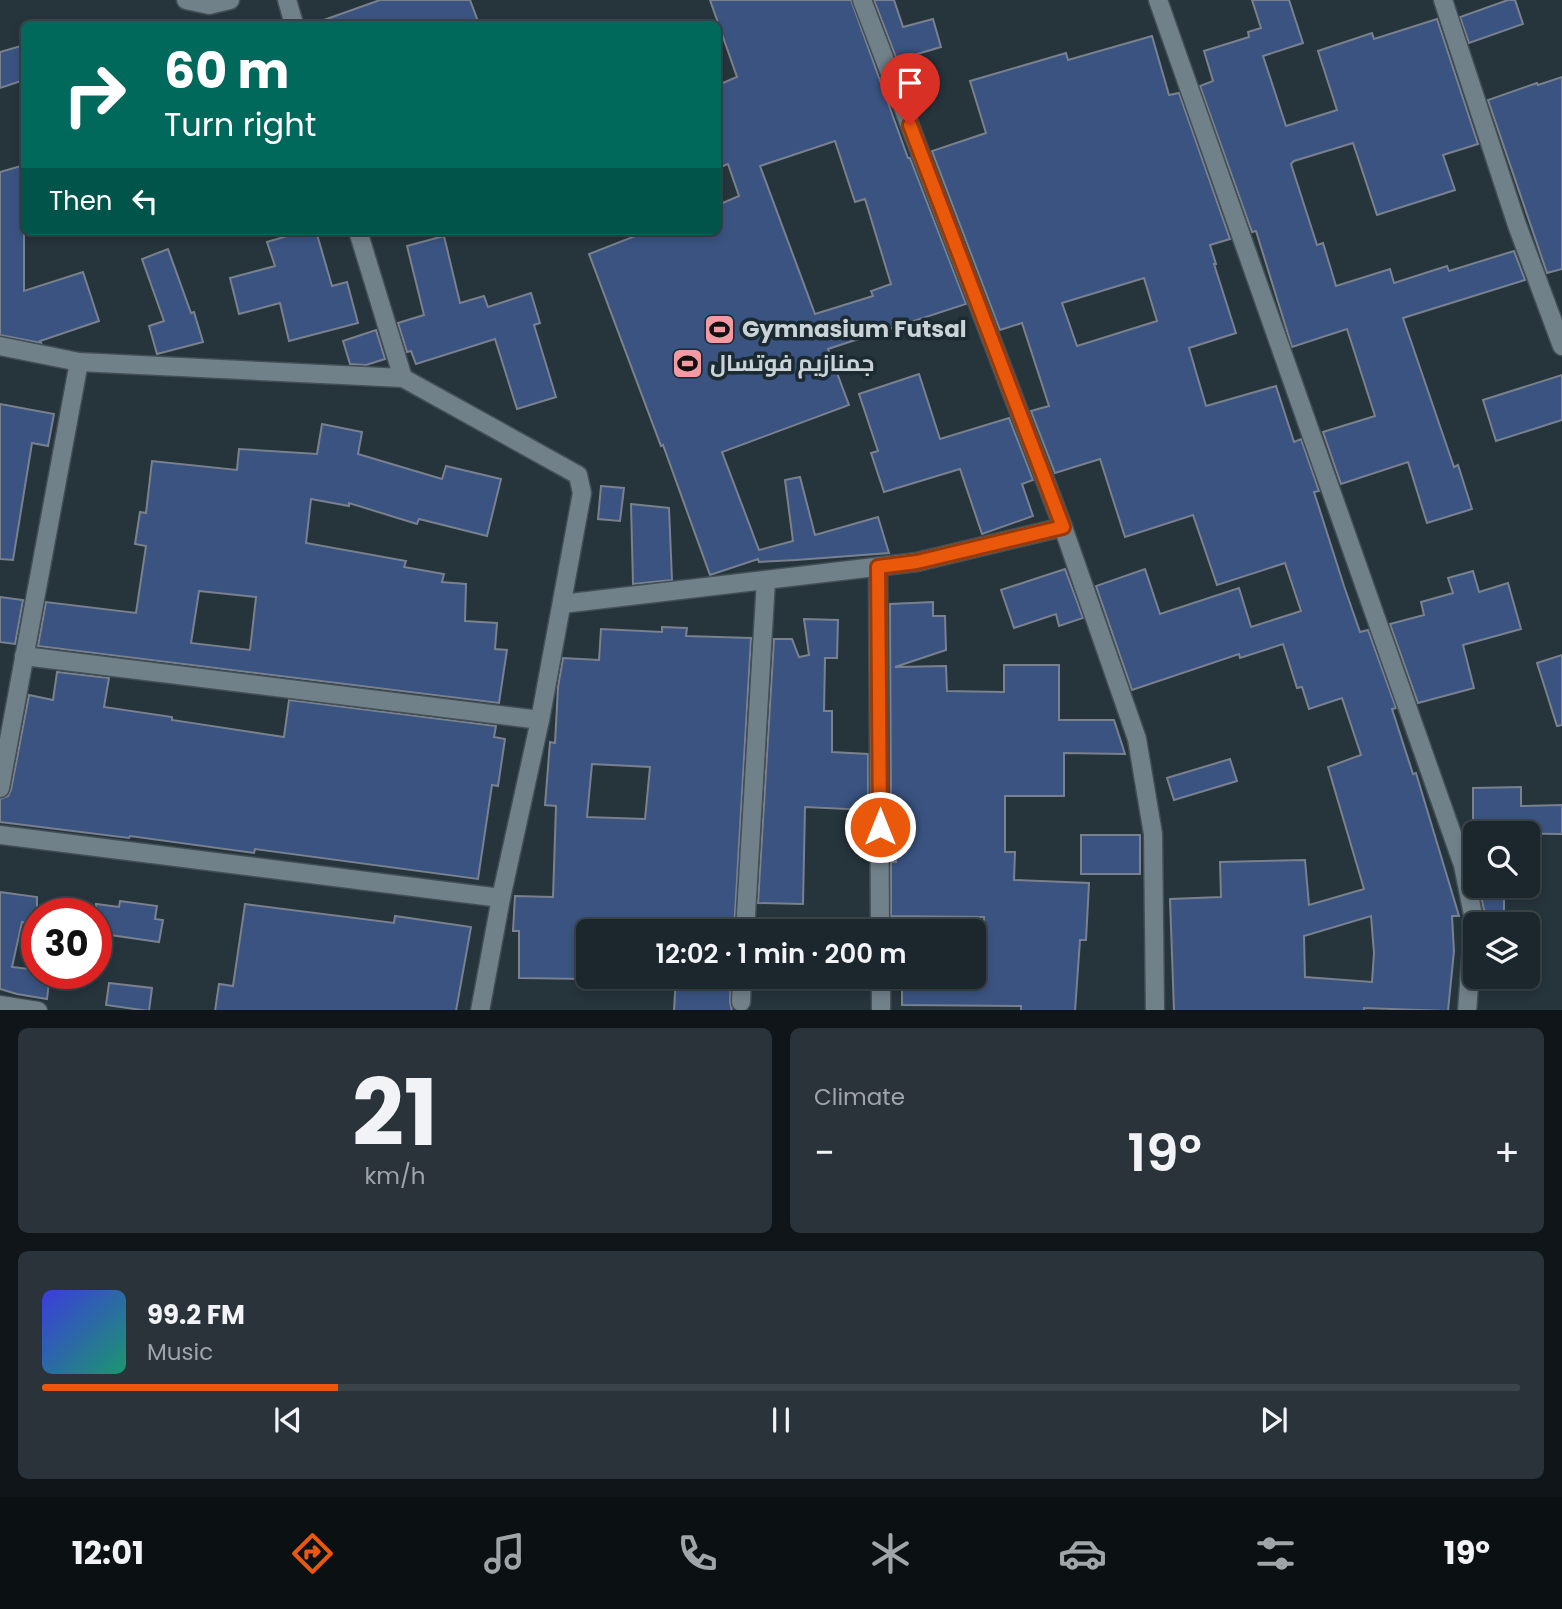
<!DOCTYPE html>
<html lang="en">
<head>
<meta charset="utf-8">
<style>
  :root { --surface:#1c272d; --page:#293339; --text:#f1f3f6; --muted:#a0a5aa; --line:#3a4449; --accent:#ea580c }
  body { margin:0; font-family:Poppins,Cairo,sans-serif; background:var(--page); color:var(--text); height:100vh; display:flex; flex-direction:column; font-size:26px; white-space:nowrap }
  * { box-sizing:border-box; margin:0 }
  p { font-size:23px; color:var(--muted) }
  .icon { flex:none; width:38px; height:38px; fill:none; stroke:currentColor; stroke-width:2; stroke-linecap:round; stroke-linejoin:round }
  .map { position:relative; height:1010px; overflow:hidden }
  .sheet { display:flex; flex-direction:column; gap:18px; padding:18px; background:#0f1519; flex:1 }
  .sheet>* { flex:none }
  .hud { position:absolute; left:21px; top:21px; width:700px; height:214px; border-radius:10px; box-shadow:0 4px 10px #0003,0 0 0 2px var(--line); background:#00695c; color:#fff; overflow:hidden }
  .fabs { position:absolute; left:1463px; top:821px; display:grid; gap:14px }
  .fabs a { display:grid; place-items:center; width:77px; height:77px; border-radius:10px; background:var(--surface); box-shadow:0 4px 10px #0003,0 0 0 2px var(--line); font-size:35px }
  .speed { position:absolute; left:21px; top:898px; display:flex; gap:14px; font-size:35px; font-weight:700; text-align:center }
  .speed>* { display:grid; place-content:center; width:91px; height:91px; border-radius:50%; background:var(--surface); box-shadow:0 4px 10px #0003,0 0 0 2px var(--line); line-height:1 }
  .speed .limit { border:10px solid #d22; background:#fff; color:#111 }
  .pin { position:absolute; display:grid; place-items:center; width:60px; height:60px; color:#fff; margin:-72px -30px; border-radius:50% 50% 50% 0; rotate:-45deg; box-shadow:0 0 7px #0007 }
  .pin .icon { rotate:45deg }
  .me { position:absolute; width:77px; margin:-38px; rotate:0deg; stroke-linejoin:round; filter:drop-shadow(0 0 5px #0008) }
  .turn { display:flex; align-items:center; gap:24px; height:147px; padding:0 28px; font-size:32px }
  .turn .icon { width:91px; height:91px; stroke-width:2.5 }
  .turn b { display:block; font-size:49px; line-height:60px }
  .then { display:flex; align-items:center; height:66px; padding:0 28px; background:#0003; gap:14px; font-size:26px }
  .big { font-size:52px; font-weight:600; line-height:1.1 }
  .sheet .tile { flex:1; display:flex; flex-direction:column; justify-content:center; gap:10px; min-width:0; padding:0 24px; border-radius:10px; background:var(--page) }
  .sheet .dial { align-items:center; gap:0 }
  .dial b { font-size:91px; line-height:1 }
  .song { display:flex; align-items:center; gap:21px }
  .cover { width:84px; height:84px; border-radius:10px; background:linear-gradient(135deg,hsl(240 70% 55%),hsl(160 70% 35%)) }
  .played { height:7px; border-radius:4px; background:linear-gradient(90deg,var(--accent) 20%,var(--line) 20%) }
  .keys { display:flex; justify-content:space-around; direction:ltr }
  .heat { display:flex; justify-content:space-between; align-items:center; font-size:38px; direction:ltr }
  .sheet .tiles { flex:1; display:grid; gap:18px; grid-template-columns:1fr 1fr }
  .tile:last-child { grid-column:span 2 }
  .trip { position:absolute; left:576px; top:919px; width:410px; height:70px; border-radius:10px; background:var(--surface); box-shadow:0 4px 10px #0003,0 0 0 2px var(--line); font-weight:600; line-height:70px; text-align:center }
  .menu { display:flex; height:112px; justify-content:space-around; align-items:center; background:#0b1012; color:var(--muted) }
  .menu .icon { width:49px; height:49px }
  .menu .current { color:var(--accent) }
  .menu b { font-size:32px; color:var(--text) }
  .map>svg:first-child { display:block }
  .building { fill:#3a5381; stroke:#79818f; stroke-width:2; fill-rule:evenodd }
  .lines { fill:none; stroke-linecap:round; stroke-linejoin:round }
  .minor-casing { stroke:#434f56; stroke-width:21 }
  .minor { stroke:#71818a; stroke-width:18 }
  .route-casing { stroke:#983908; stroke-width:18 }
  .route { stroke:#ea580c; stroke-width:12 }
  .labels { text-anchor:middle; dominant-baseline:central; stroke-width:7; stroke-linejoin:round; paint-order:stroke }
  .poi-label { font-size:23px; font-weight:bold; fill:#cad3d8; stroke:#1c2a32; text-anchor:start }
</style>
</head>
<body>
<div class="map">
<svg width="1562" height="1011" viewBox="0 0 1562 1011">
  <rect width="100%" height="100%" fill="#26343c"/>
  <g class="building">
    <polygon points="380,0 470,0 479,24 321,24 321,21"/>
    <path d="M 710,0 L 851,0 L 908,158 L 910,158 L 966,304 L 828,349 L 849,405 L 722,452 L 759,550 L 793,541 L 785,480 L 800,477 L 815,535 L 878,517 L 889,553 L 796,560 L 759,562 L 758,559 L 710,575 L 663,445 L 661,446 L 589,254 L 648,231 L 718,231 L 718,205 L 739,196 L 728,164 L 718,168 L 718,85 L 737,77 ZM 835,141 L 855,202 L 865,199 L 891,284 L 871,291 L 873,296 L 815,314 L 760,166 Z"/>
    <polygon points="874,0 894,0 903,27 933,19 941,47 897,60"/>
    <polygon points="1252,0 1289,0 1303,43 1263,56 1286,126 1337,110 1318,51 1372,33 1374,39 1437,19 1478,144 1443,155 1455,190 1377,215 1353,143 1294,161 1291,164 1317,245 1323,243 1336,286 1390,269 1394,283 1447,266 1449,271 1514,251 1525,280 1403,318 1454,467 1458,465 1472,509 1427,523 1408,462 1341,484 1323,432 1375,416 1347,329 1292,347 1256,231 1252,232 1200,86 1213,81 1204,51 1249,37 1248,32 1261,28"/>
    <polygon points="1508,0 1515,0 1523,24 1469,43 1460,17"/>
    <path d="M 1152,36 L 1169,95 L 1179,93 L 1230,239 L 1210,245 L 1216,264 L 1214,264 L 1236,333 L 1189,348 L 1206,406 L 1276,386 L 1294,442 L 1301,439 L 1319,491 L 1314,492 L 1344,586 L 1360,632 L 1368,630 L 1396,708 L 1392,709 L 1413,774 L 1416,773 L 1459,916 L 1452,916 L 1454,951 L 1448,1011 L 1364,1008 L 1364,1011 L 1174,1011 L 1170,899 L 1221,897 L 1220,862 L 1305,860 L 1309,905 L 1364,889 L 1328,767 L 1361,755 L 1342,698 L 1309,709 L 1302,687 L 1297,688 L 1283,644 L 1240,658 L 1239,654 L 1132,690 L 1096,586 L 1145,569 L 1160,614 L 1239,588 L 1251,627 L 1301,611 L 1285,563 L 1217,585 L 1193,515 L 1125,537 L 1100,459 L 1055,473 L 1031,411 L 1049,406 L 1022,323 L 1000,330 L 932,151 L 986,133 L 970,81 L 1066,53 L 1068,60 ZM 1144,278 L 1157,321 L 1077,346 L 1062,303 ZM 1371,916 L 1374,953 L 1372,982 L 1305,977 L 1304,936 Z"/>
    <polygon points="24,45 24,80 0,88 0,52"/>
    <polygon points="1562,77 1562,269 1547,273 1488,100 1537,83 1538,85"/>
    <polygon points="24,165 24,291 83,272 99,321 40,341 41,343 0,335 0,172"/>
    <polygon points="304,231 316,231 332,286 347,282 358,323 289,341 280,303 239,314 230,278 275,266 267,242"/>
    <polygon points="444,236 460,303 484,296 488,307 531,293 540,323 534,325 556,397 517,409 495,339 416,364 411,351 407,352 398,323 424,315 407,246"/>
    <polygon points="168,249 191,313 194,312 203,342 157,354 149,326 164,321 142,259"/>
    <polygon points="376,330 385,359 366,365 350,364 343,341"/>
    <polygon points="919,374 940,439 1009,418 1033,480 1022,484 1033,516 982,534 960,469 884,492 871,453 878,451 859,394"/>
    <polygon points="1562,375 1562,420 1496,441 1483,400"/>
    <polygon points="0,404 54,414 48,446 32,443 13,560 0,559"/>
    <path d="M 322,424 L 362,432 L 358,454 L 442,479 L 446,466 L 501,479 L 487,536 L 419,519 L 417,524 L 349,503 L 349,506 L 311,499 L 306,543 L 406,561 L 404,567 L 444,574 L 442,582 L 466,584 L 465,621 L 497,623 L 495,649 L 507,650 L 499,703 L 38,646 L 46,602 L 136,613 L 146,546 L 135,544 L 140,512 L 146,513 L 152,461 L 237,470 L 239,449 L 317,454 ZM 199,591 L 256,597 L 250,650 L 191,643 Z"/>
    <polygon points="601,486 624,488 620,521 598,519"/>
    <polygon points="631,504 669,508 672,580 633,584"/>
    <polygon points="1065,569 1083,618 1059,626 1056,614 1014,628 1001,590"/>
    <polygon points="1473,571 1479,592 1508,583 1521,629 1463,645 1474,688 1418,703 1390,624 1424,615 1421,602 1453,593 1448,578"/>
    <polygon points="0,597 23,600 15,644 0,642"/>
    <polygon points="933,602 933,616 945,616 946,650 895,667 946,666 947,691 1004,692 1004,665 1059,665 1059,720 1114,720 1125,754 1064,753 1064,796 1005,796 1005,852 1015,852 1014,880 1089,883 1086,940 1080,940 1075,1011 1021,1011 1021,1006 902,1005 902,976 973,976 973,962 983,962 984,917 891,916 891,862 896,862 896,812 891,812 890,604"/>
    <polygon points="804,619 838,620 837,658 825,658 824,711 832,711 832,752 868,754 868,810 805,807 803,904 758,903 774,639 792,639 799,657 809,655"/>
    <path d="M 662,627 L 687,628 L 686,636 L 751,638 L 734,931 L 680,931 L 624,927 L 624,931 L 588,931 L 588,979 L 519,978 L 519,931 L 513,931 L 515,896 L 553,897 L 556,806 L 545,805 L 550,742 L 555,743 L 558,687 L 563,658 L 599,660 L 601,629 L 662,632 ZM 592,764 L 650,767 L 645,819 L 587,817 Z"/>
    <polygon points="1562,655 1562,725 1557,726 1537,663"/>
    <polygon points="57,672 109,678 104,707 172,717 172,720 284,737 289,700 496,726 494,737 505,739 498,786 492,785 478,879 255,849 254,853 130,836 129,838 0,822 0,799 8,796 11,790 29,695 53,700"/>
    <polygon points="1230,759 1237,781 1174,800 1167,778"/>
    <polygon points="1521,787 1521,806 1562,805 1562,834 1473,833 1473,788"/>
    <rect x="1081" y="835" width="59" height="39"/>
    <polygon points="1479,886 1504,886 1504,914 1485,915"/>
    <polygon points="0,892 37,897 37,925 22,922 12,967 37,970 37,973 50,973 47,999 17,994 0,989"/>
    <polygon points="120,901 157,906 155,919 163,920 159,942 96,933 96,904 119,907"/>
    <polygon points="245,904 394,923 395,916 471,927 456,1011 215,1011 219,984 233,986"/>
    <polygon points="676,976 731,976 730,1002 732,1011 674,1011"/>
    <polygon points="109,983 152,988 149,1011 106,1005"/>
  </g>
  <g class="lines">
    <defs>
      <g id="minor">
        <polyline points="186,0 209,5 230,0"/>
        <polyline points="287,0 294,24"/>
        <polyline points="862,0 1063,527 1137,739 1153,834 1155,1011"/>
        <polyline points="1158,0 1463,865 1474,920 1467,1011"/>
        <polyline points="1443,0 1517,225 1562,346"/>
        <polyline points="358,231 403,378"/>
        <polyline points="0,346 79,362 403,378 578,475 582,493 540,720 501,898 480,1011"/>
        <polyline points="878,567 880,931"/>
        <polyline points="562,604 917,562 1063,527"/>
        <polyline points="24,656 540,720"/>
        <polyline points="0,788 79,362"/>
        <polyline points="0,835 501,898"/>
        <polyline points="745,931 766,580"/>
        <polyline points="881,976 881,1011"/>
        <polyline points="741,1002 742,976"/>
        <polyline points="0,1005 38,1011"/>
      </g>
    </defs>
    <use href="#minor" class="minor-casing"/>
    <use href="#minor" class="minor"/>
  </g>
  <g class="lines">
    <defs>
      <polyline id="route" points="880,827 878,567 917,562 1063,527 910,125"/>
    </defs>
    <use href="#route" class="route-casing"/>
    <use href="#route" class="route"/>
  </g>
  <defs>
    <symbol id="stadium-square" viewBox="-11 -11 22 22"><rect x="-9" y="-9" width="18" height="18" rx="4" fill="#f49aa5" stroke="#1c2a32"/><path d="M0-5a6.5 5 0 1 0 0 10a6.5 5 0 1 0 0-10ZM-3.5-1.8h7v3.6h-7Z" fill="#111"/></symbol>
  </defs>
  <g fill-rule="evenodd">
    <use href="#stadium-square" x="702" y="312" width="35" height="35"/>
    <use href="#stadium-square" x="670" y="346" width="35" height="35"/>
  </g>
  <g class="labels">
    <g class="poi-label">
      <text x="742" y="329">Gymnasium Futsal</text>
      <text x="710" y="363">جمنازیم فوتسال</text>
    </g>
  </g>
</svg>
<div class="fabs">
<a><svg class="icon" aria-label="search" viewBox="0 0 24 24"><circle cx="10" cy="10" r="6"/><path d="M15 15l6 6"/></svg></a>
<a><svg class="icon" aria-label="layers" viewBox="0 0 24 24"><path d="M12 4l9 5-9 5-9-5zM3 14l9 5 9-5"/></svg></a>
</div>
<div class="speed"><div class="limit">30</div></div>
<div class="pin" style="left:910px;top:125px;background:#d93025"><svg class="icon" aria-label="arrive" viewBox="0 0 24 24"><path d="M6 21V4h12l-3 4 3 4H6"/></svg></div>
<svg class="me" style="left:880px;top:827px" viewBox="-20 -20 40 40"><circle r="17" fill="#ea580c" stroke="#fff" stroke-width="3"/><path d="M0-11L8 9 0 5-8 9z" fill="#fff"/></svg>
<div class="trip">12:02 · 1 min · 200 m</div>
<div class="hud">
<div class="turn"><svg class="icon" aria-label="right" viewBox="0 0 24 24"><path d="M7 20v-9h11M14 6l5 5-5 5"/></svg><div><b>60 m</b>Turn right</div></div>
<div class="then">Then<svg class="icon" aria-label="left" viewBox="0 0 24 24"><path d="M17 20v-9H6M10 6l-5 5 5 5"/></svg></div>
</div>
</div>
<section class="sheet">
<div class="tiles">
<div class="tile dial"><b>21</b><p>km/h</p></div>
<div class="tile"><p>Climate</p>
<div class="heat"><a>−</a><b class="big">19°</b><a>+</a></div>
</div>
<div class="tile">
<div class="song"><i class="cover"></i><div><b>99.2 FM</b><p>Music</p></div></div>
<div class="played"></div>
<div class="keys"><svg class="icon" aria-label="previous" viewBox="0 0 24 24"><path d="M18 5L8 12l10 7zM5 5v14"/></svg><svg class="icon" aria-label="pause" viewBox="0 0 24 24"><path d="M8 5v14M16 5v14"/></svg><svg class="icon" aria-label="next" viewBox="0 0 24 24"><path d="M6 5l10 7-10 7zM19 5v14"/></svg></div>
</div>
</div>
</section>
<nav class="menu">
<b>12:01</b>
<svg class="icon current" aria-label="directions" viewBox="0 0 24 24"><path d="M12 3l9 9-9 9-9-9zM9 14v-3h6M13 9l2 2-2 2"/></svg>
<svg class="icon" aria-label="music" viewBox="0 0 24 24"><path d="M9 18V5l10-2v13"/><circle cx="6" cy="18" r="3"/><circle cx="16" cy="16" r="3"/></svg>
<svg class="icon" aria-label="phone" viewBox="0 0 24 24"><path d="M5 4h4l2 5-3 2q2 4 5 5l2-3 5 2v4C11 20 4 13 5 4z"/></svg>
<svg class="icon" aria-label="climate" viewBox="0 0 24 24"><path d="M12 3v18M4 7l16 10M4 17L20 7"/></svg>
<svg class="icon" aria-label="car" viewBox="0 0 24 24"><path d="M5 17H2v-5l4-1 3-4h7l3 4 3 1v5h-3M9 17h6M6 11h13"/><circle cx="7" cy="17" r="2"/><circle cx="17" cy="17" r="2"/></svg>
<svg class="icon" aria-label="filters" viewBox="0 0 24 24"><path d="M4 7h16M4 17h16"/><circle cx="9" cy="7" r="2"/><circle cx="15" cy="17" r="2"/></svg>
<b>19°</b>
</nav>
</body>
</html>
